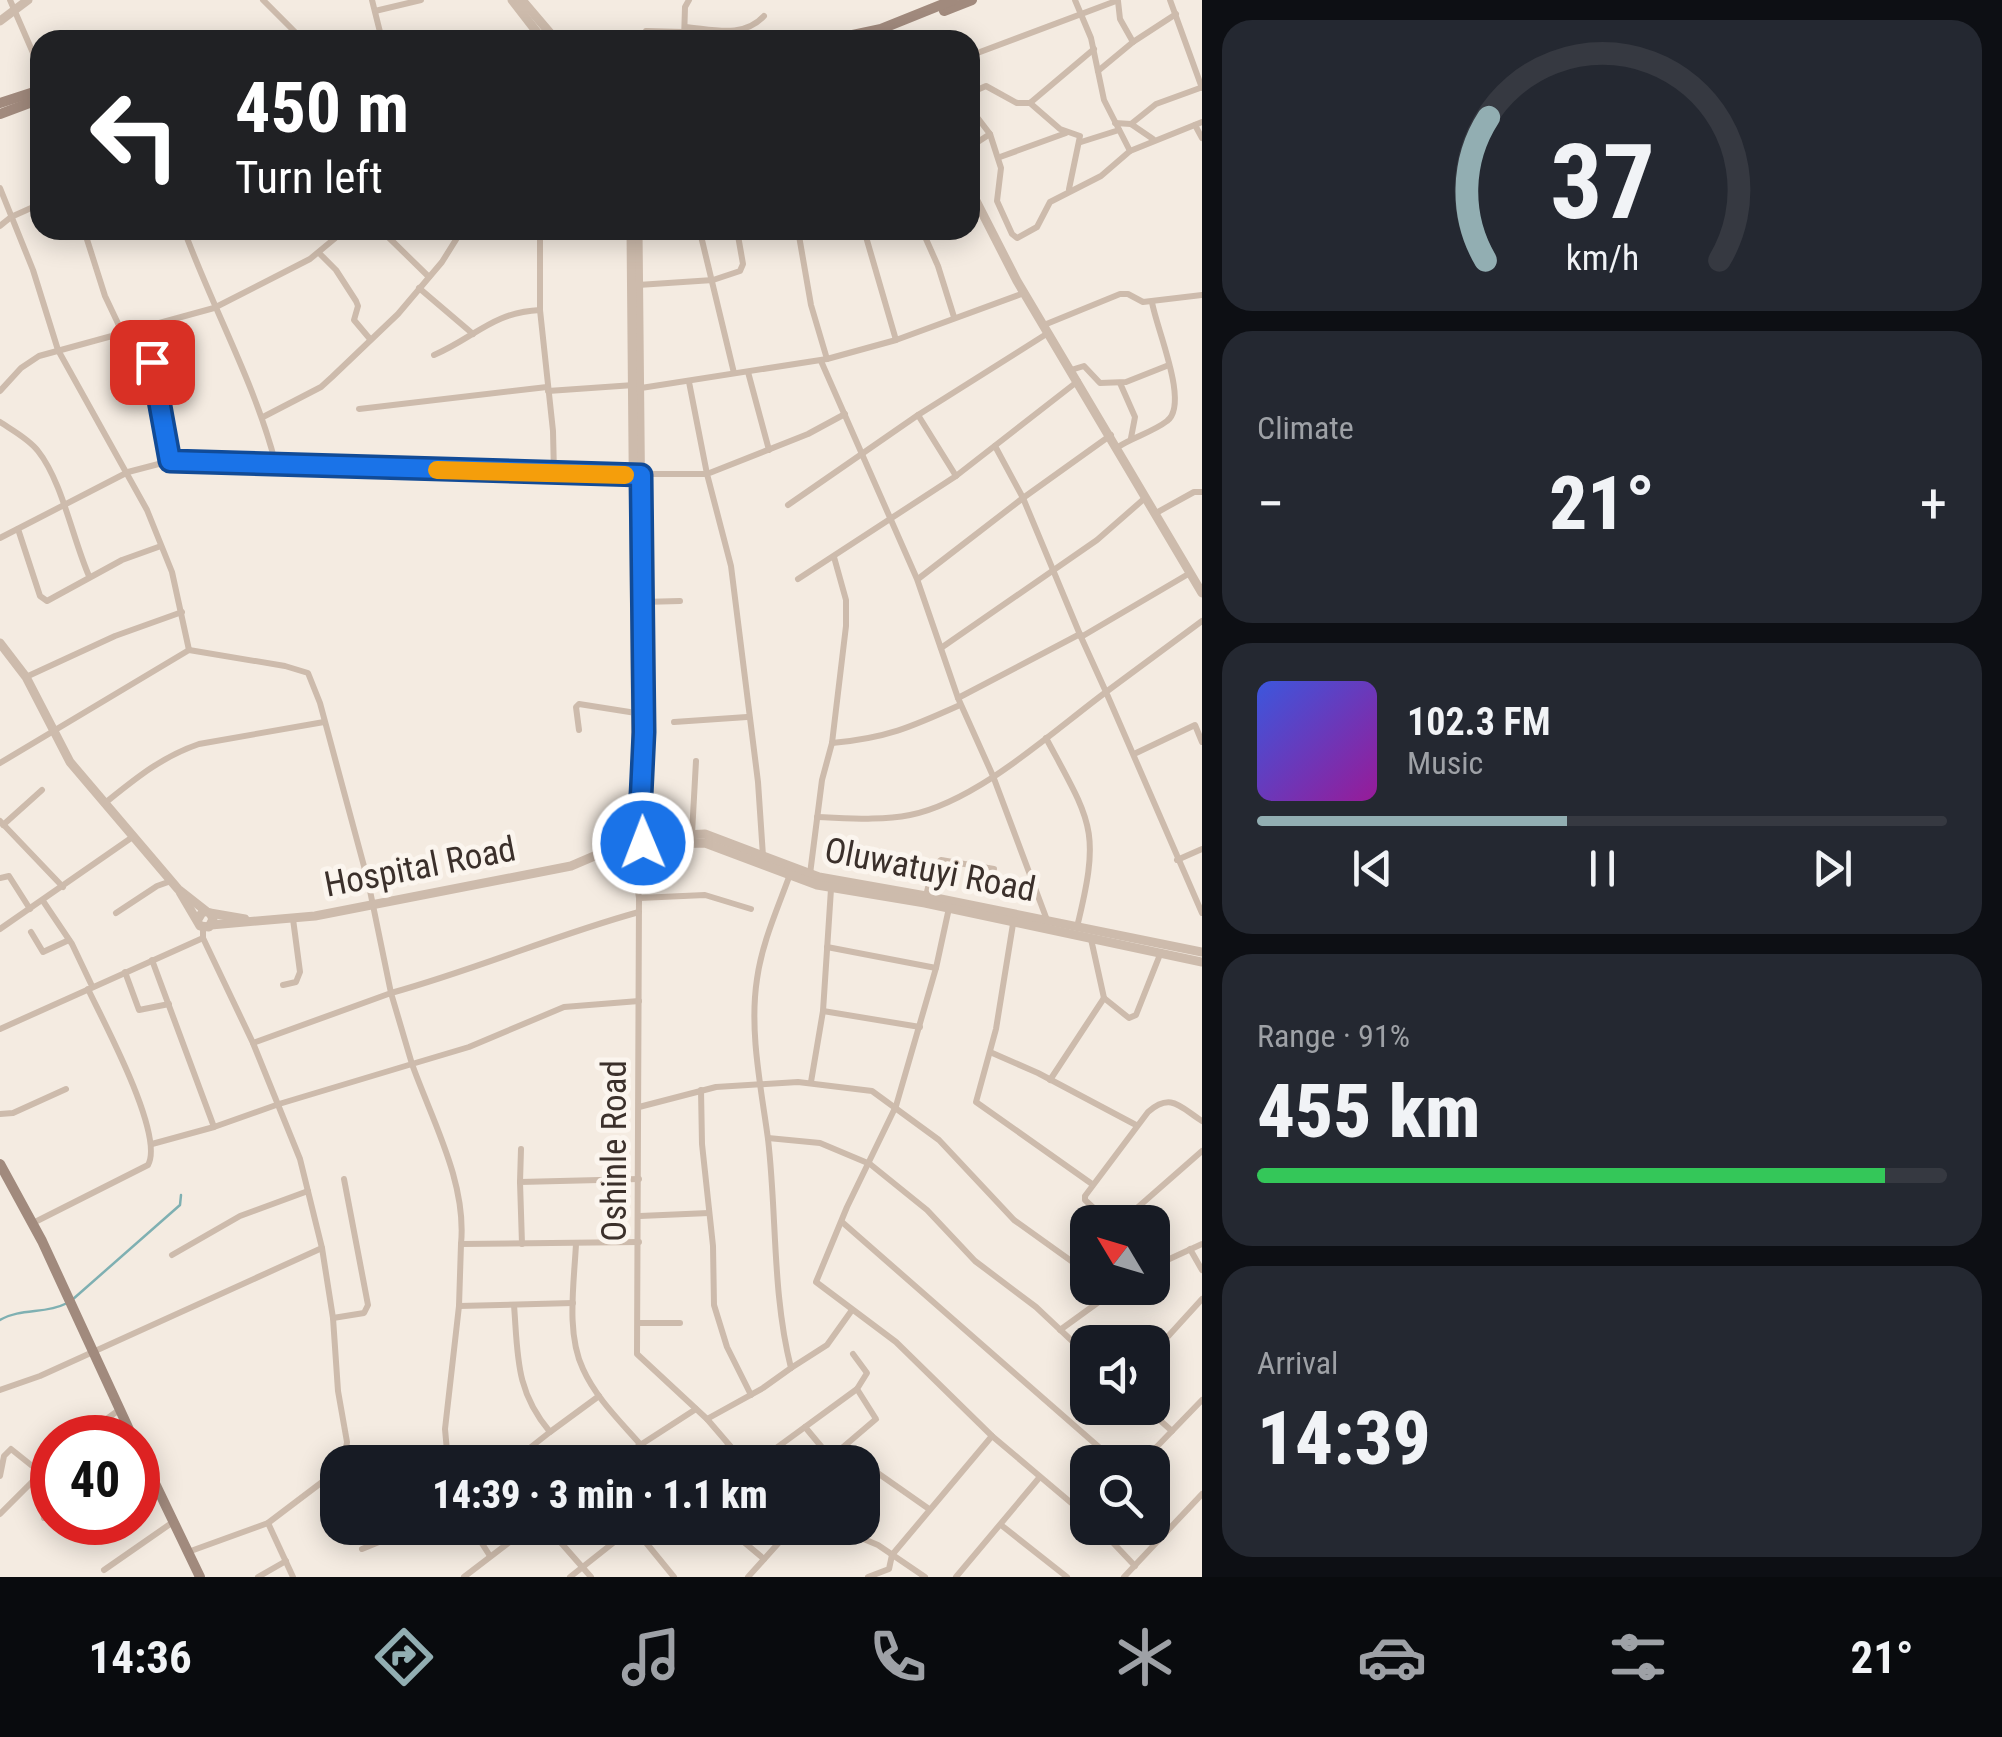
<!DOCTYPE html>
<html lang="en">
<head>
<meta charset="utf-8">
<style>
  :root { --surface:#171b24; --page:#242831; --text:#f1f3f6; --muted:#9ea1a6; --line:#363941; --accent:#92aeb2 }
  body { margin:0; font-family:"Roboto Condensed",sans-serif; background:var(--page); color:var(--text); height:100vh; display:flex; flex-direction:column; font-size:38px; white-space:nowrap }
  * { box-sizing:border-box; margin:0 }
  p { font-size:32px; color:var(--muted) }
  .icon { flex:none; width:55px; height:55px; fill:none; stroke:currentColor; stroke-width:2; stroke-linecap:round; stroke-linejoin:round }
  .map { position:relative; flex:1; overflow:hidden }
  .panel { display:flex; flex-direction:column; gap:20px; padding:20px; background:#0d0f14; width:800px }
  .panel>* { flex:none }
  .hud { position:absolute; left:30px; top:30px; width:950px; height:210px; border-radius:30px; box-shadow:0 5px 25px #0003; background:#202124; color:#fff; overflow:hidden }
  .needle { width:65px; rotate:308deg }
  .fabs { position:absolute; left:1070px; top:1205px; display:grid; gap:20px }
  .fabs a { display:grid; place-items:center; width:100px; height:100px; border-radius:20px; background:var(--surface); box-shadow:0 5px 25px #0003; font-size:50px }
  .speed { position:absolute; left:30px; top:1415px; display:flex; gap:20px; font-size:50px; font-weight:700; text-align:center }
  .speed>* { display:grid; place-content:center; width:130px; height:130px; border-radius:50%; background:var(--surface); box-shadow:0 5px 25px #0003; line-height:1 }
  .speed .limit { border:15px solid #d22; background:#fff; color:#111 }
  .pin { position:absolute; display:grid; place-items:center; width:85px; height:85px; color:#fff; margin:-42px; border-radius:20px; box-shadow:0 5px 15px #0006 }
  .me { position:absolute; width:110px; margin:-55px; rotate:359deg; stroke-linejoin:round; filter:drop-shadow(0 0 8px #0008) }
  .turn { display:flex; align-items:center; gap:35px; height:210px; padding:0 40px; font-size:45px }
  .turn .icon { width:130px; height:130px; stroke-width:2.5 }
  .turn b { display:block; font-size:70px; line-height:85px }
  .big { font-size:75px; font-weight:800; line-height:1.1 }
  .panel .card { flex:1; display:flex; flex-direction:column; justify-content:center; gap:15px; min-width:0; padding:0 35px; border-radius:30px; background:var(--page) }
  .panel .dial { align-items:center; gap:0 }
  .dial svg { height:260px; overflow:visible; fill:none; stroke:var(--line); stroke-width:7; stroke-linecap:round; text-anchor:middle }
  .dial text { fill:var(--text); stroke:none }
  .song { display:flex; align-items:center; gap:30px }
  .cover { width:120px; height:120px; border-radius:15px; background:linear-gradient(135deg,hsl(230 70% 55%),hsl(300 70% 35%)) }
  .played { height:10px; border-radius:5px; background:linear-gradient(90deg,var(--accent) 45%,var(--line) 45%) }
  .keys { display:flex; justify-content:space-around; direction:ltr }
  .heat { display:flex; justify-content:space-between; align-items:center; font-size:55px; direction:ltr }
  .charge { height:15px; border-radius:8px; background:linear-gradient(90deg,#34c759 91%,var(--line) 0) }
  .trip { position:absolute; left:320px; top:1445px; width:560px; height:100px; border-radius:30px; background:var(--surface); box-shadow:0 5px 25px #0003; font-weight:800; line-height:100px; text-align:center }
  .menu { display:flex; height:160px; justify-content:space-around; align-items:center; background:#090b0e; color:var(--muted) }
  .menu .icon { width:70px; height:70px }
  .menu .current { color:var(--accent) }
  .menu b { font-size:45px; color:var(--text) }
  main { display:flex; flex:1; min-height:0 }
  .map>svg:first-child { display:block }
  .lines { fill:none; stroke-linecap:round; stroke-linejoin:round }
  .stream { stroke:#7fb0b2; stroke-width:2.5 }
  .minor { stroke:#cdbbac; stroke-width:6 }
  .tertiary { stroke:#cdbbac; stroke-width:9 }
  .secondary { stroke:#a18a7d; stroke-width:10 }
  .route-casing { stroke:#114b97; stroke-width:25 }
  .route { stroke:#1a73e8; stroke-width:18 }
  .slow { stroke:#f59e0b; stroke-width:18 }
  .labels { text-anchor:middle; dominant-baseline:central; stroke-width:10; stroke-linejoin:round; paint-order:stroke }
  .street-label { font-size:35px; fill:#3b302b; stroke:#fbf5ee }
</style>
</head>
<body>
<main>
<div class="map">
<svg width="1202" height="1577" viewBox="0 0 1202 1577">
  <rect width="100%" height="100%" fill="#f4ebe1"/>
  <g class="lines">
    <g class="stream">
      <polyline points="72,1300 180,1205 181,1195"/>
      <path d="M 0,1320 C 20,1308 46,1314 65,1304"/>
    </g>
    <g class="minor">
      <polyline points="10,0 40,69"/>
      <polyline points="263,0 303,40"/>
      <polyline points="372,0 382,40"/>
      <polyline points="1170,0 1202,88"/>
      <polyline points="375,11 421,0"/>
      <path d="M 685,27 C 712,29 743,39 764,16"/>
      <polyline points="646,31 684,32"/>
      <polyline points="684,40 685,7 689,0"/>
      <polyline points="1133,42 1176,14"/>
      <polyline points="972,55 1116,1"/>
      <polyline points="1098,71 1133,42 1120,19 1118,1"/>
      <polyline points="970,93 986,86 1017,103 1030,103 1094,49"/>
      <polyline points="1030,103 1060,129 1080,136 1069,189"/>
      <polyline points="970,108 990,134 970,147"/>
      <polyline points="1115,123 1131,124 1153,139"/>
      <polyline points="1131,124 1156,104 1200,88"/>
      <polyline points="1195,125 1202,138"/>
      <polyline points="990,134 1001,168 997,201 1012,234 1017,238 1037,227 1050,202 1101,176 1130,151 1104,100 1091,38 1075,0"/>
      <polyline points="1081,142 1119,130"/>
      <polyline points="1130,151 1202,122"/>
      <polyline points="1000,157 1066,133"/>
      <polyline points="0,188 33,270 58,350 147,510 172,572 189,650"/>
      <polyline points="0,226 11,217 40,204"/>
      <polyline points="84,230 105,296 123,334"/>
      <path d="M 184,230 C 213,309 255,383 276,465"/>
      <polyline points="381,230 429,277"/>
      <polyline points="540,230 540,310 553,431 554,474"/>
      <polyline points="798,230 811,305 827,359"/>
      <polyline points="864,230 896,340"/>
      <polyline points="922,230 938,266 954,317"/>
      <polyline points="86,236 98,230"/>
      <polyline points="701,236 734,373"/>
      <polyline points="319,253 336,270 356,301 358,306 354,320 370,339"/>
      <polyline points="638,285 713,280 740,271 743,264 737,230"/>
      <polyline points="419,288 473,334"/>
      <polyline points="1044,325 1120,294 1128,294 1143,302 1202,295"/>
      <polyline points="143,329 170,461"/>
      <path d="M 434,355 C 474,338 493,312 540,310"/>
      <polyline points="821,361 917,579 958,698 993,776 1047,920"/>
      <polyline points="1071,370 1084,366 1100,383 1126,382 1169,365"/>
      <polyline points="748,372 769,450"/>
      <polyline points="1120,383 1135,417 1131,438"/>
      <polyline points="641,388 827,359 896,340 1024,293"/>
      <polyline points="0,391 21,368 39,356 214,308 310,259 345,230"/>
      <polyline points="548,391 634,385"/>
      <polyline points="359,409 547,387"/>
      <polyline points="918,415 1048,333"/>
      <polyline points="263,417 321,387 332,377 398,314 442,262 462,230"/>
      <path d="M 0,422 C 12,430 29,439 38,451 C 62,481 73,540 89,576"/>
      <polyline points="995,446 1023,498 1111,435"/>
      <path d="M 1118,447 C 1133,437 1153,432 1167,421 C 1190,404 1156,328 1152,302"/>
      <polyline points="788,505 918,415 956,476"/>
      <polyline points="1156,513 1194,492 1202,492"/>
      <polyline points="18,529 40,596 47,601 122,560 161,546"/>
      <polyline points="0,538 128,472 170,461 554,474 707,474 689,382"/>
      <polyline points="798,579 956,476 1078,381"/>
      <polyline points="918,579 1023,498 1081,637 1190,573"/>
      <polyline points="642,602 680,601"/>
      <polyline points="1202,621 1106,692 1202,913"/>
      <polyline points="941,648 1097,540 1145,498"/>
      <polyline points="26,677 115,636 182,612"/>
      <polyline points="958,698 1080,634"/>
      <polyline points="674,722 747,717"/>
      <polyline points="579,730 576,707 579,704 636,713"/>
      <path d="M 1046,738 C 1092,824 1101,829 1077,927"/>
      <path d="M 832,743 C 887,738 911,727 960,705"/>
      <polyline points="1134,754 1195,725 1202,742"/>
      <polyline points="0,763 189,650 285,666 308,673 320,703 368,881 391,993 253,1043"/>
      <path d="M 105,803 C 135,779 161,757 199,744 L 324,722"/>
      <path d="M 817,817 C 848,818 880,821 910,815 C 978,801 1052,732 1106,692 L 1081,637"/>
      <polyline points="0,821 63,887"/>
      <polyline points="3,825 42,790"/>
      <polyline points="692,834 696,761"/>
      <polyline points="632,851 639,898 637,1354 707,1419 744,1462"/>
      <polyline points="763,856 758,782 731,566 707,474 808,434 845,414"/>
      <polyline points="1177,860 1202,849"/>
      <polyline points="810,874 822,780 832,743 846,626 846,600 834,557"/>
      <polyline points="0,878 9,876 30,909"/>
      <polyline points="926,896 933,867 941,860 994,869"/>
      <polyline points="639,898 705,895 751,909"/>
      <polyline points="43,901 72,944 92,986"/>
      <polyline points="949,908 936,968 896,1106 847,1207 816,1282 896,1342 992,1436 1088,1517"/>
      <polyline points="116,913 157,886 171,881"/>
      <polyline points="1013,924 996,1029 976,1102 1092,1184"/>
      <polyline points="203,928 203,938 253,1043 300,1159 322,1248 333,1318 338,1391 347,1442 344,1462"/>
      <polyline points="0,929 134,836"/>
      <polyline points="31,932 43,952 69,940"/>
      <polyline points="1091,939 1104,998 1129,1018 1136,1015 1161,952"/>
      <polyline points="827,947 936,968"/>
      <polyline points="125,972 139,1010 169,1004"/>
      <polyline points="283,985 296,982 300,972 293,919"/>
      <polyline points="823,1011 920,1027"/>
      <polyline points="0,1029 203,938"/>
      <polyline points="990,1052 1038,1073 1136,1125"/>
      <polyline points="1050,1080 1104,998"/>
      <polyline points="811,1082 823,1011 831,889"/>
      <polyline points="701,1090 702,1144 713,1246 714,1305 727,1347 751,1395"/>
      <polyline points="639,1107 716,1087 798,1082 872,1091 939,1140 1014,1220 1088,1273"/>
      <polyline points="0,1114 13,1113 66,1089"/>
      <path d="M 214,1127 L 279,1104 L 412,1064 L 391,993 C 475,970 555,935 639,912"/>
      <polyline points="768,1138 820,1143 870,1164 927,1210 975,1261 1036,1307 1088,1356"/>
      <polyline points="152,1144 214,1127 152,960"/>
      <polyline points="520,1182 521,1149"/>
      <polyline points="640,1216 709,1213"/>
      <polyline points="842,1222 1116,1462"/>
      <path d="M 1109,1222 L 1085,1200 L 1085,1196 L 1148,1112 C 1171,1092 1180,1107 1202,1121"/>
      <polyline points="1121,1222 1202,1151"/>
      <path d="M 33,1223 L 148,1165 C 165,1135 103,1021 88,989"/>
      <path d="M 461,1244 C 467,1183 432,1120 412,1064 L 469,1047 L 564,1007 L 639,1001"/>
      <polyline points="522,1244 520,1182 639,1179"/>
      <path d="M 576,1244 C 574,1284 566,1333 583,1369 C 596,1398 620,1421 640,1444"/>
      <polyline points="1190,1249 1202,1270"/>
      <polyline points="172,1255 240,1216 308,1191"/>
      <polyline points="1152,1267 1202,1244"/>
      <path d="M 514,1305 C 518,1355 515,1391 550,1432 L 599,1396"/>
      <polyline points="459,1306 573,1303"/>
      <polyline points="333,1318 364,1313 368,1305 344,1179"/>
      <polyline points="638,1323 680,1323"/>
      <polyline points="1060,1330 1118,1288"/>
      <polyline points="853,1354 867,1373 857,1389 876,1419 842,1448 929,1509"/>
      <polyline points="1152,1354 1202,1299"/>
      <polyline points="791,1368 827,1345 852,1310"/>
      <polyline points="0,1390 40,1376 322,1248"/>
      <polyline points="1146,1408 1172,1431"/>
      <path d="M 707,1419 L 763,1388 L 791,1368 C 772,1293 777,1216 768,1139 C 761,1087 749,1031 757,979 C 762,943 777,910 789,877"/>
      <polyline points="805,1427 825,1451 837,1452 842,1448"/>
      <polyline points="80,1438 119,1410"/>
      <polyline points="448,1462 445,1429 459,1306 461,1244 639,1242"/>
      <polyline points="512,1462 550,1432"/>
      <polyline points="614,1462 696,1409"/>
      <polyline points="707,1462 729,1445"/>
      <polyline points="757,1462 857,1389"/>
      <polyline points="1142,1462 1202,1400"/>
      <polyline points="0,1476 4,1456 11,1449 41,1473 44,1518"/>
      <polyline points="0,1514 52,1462"/>
      <polyline points="268,1523 293,1577"/>
      <polyline points="1001,1525 1067,1577"/>
      <polyline points="472,1528 490,1556"/>
      <polyline points="548,1528 591,1577"/>
      <polyline points="634,1528 674,1577"/>
      <polyline points="727,1528 764,1559"/>
      <polyline points="837,1528 878,1545 925,1577"/>
      <polyline points="1099,1528 1135,1566"/>
      <polyline points="362,1549 413,1528"/>
      <polyline points="188,1552 268,1523 338,1470"/>
      <polyline points="104,1570 173,1522"/>
      <polyline points="258,1577 286,1561"/>
      <polyline points="464,1577 528,1528"/>
      <polyline points="570,1577 632,1528"/>
      <polyline points="748,1577 792,1528"/>
      <polyline points="868,1577 889,1569 892,1555 992,1436"/>
      <polyline points="956,1577 1039,1478"/>
      <polyline points="1124,1577 1202,1494"/>
    </g>
    <g class="tertiary">
      <polyline points="512,0 543,40"/>
      <polyline points="522,0 556,40"/>
      <polyline points="0,21 28,0"/>
      <polyline points="970,189 1017,281 1202,593"/>
      <polyline points="638,230 643,732 641,835"/>
      <polyline points="0,643 26,677 70,762 178,889 206,911"/>
      <circle cx="634" cy="842" r="10"/>
      <polyline points="628,834 636,771 631,230"/>
      <polyline points="642,837 705,834 819,877 926,896 1202,952"/>
      <polyline points="643,845 705,843 817,885 925,903 1202,962"/>
      <polyline points="599,854 629,850"/>
      <polyline points="180,892 200,926 209,927 213,919 210,913 203,911 197,921"/>
      <polyline points="210,913 245,919"/>
      <polyline points="211,925 315,916 571,866 599,854 625,838"/>
    </g>
    <g class="secondary">
      <polyline points="944,11 972,0"/>
      <polyline points="829,40 881,29 953,0"/>
      <polyline points="0,103 40,90"/>
      <polyline points="0,114 40,99"/>
      <polyline points="0,1164 42,1241 133,1438"/>
      <polyline points="138,1448 200,1577"/>
    </g>
  </g>
  <g class="lines">
    <defs>
      <polyline id="route" points="152,362 170,461 641,475 644,732 640,817 643,843"/>
    </defs>
    <use href="#route" class="route-casing"/>
    <use href="#route" class="route"/>
    <polyline class="slow" points="437,470 625,475"/>
  </g>
  <g class="labels">
    <g class="street-label">
      <text transform="translate(420 867) rotate(-11)">Hospital Road</text>
      <text transform="translate(930 870) rotate(11)">Oluwatuyi Road</text>
      <text transform="translate(614 1151) rotate(-90)">Oshinle Road</text>
    </g>
  </g>
</svg>
<div class="fabs">
<a><svg class="needle" viewBox="-14 -14 28 28"><path d="M0-13l5 13h-10z" fill="#e53935"/><path d="M0 13l5-13h-10z" fill="#9ea1a6"/></svg></a>
<a><svg class="icon" aria-label="sound" viewBox="0 0 24 24"><path d="M4 9h4l5-4v14l-5-4H4zM17 9q2 3 0 6"/></svg></a>
<a><svg class="icon" aria-label="search" viewBox="0 0 24 24"><circle cx="10" cy="10" r="6"/><path d="M15 15l6 6"/></svg></a>
</div>
<div class="speed"><div class="limit">40</div></div>
<div class="pin" style="left:152px;top:362px;background:#d93025"><svg class="icon" aria-label="arrive" viewBox="0 0 24 24"><path d="M6 21V4h12l-3 4 3 4H6"/></svg></div>
<svg class="me" style="left:643px;top:843px" viewBox="-20 -20 40 40"><circle r="17" fill="#1a73e8" stroke="#fff" stroke-width="3"/><path d="M0-11L8 9 0 5-8 9z" fill="#fff"/></svg>
<div class="trip">14:39 · 3 min · 1.1 km</div>
<div class="hud">
<div class="turn"><svg class="icon" aria-label="left" viewBox="0 0 24 24"><path d="M17 20v-9H6M10 6l-5 5 5 5"/></svg><div><b>450 m</b>Turn left</div></div>
</div>
</div>
<section class="panel">
<div class="card dial"><svg viewBox="0 0 100 80">
<path d="M14 69A42 42 0 1 1 86 69"/>
<path d="M14 69A42 42 0 0 1 15 25" stroke="#92aeb2"/>
<text x="50" y="56" font-size="32" font-weight="700">37</text>
<text x="50" y="72" font-size="11">km/h</text>
</svg></div>
<div class="card"><p>Climate</p>
<div class="heat"><a>−</a><b class="big">21°</b><a>+</a></div>
</div>
<div class="card">
<div class="song"><i class="cover"></i><div><b>102.3 FM</b><p>Music</p></div></div>
<div class="played"></div>
<div class="keys"><svg class="icon" aria-label="previous" viewBox="0 0 24 24"><path d="M18 5L8 12l10 7zM5 5v14"/></svg><svg class="icon" aria-label="pause" viewBox="0 0 24 24"><path d="M8 5v14M16 5v14"/></svg><svg class="icon" aria-label="next" viewBox="0 0 24 24"><path d="M6 5l10 7-10 7zM19 5v14"/></svg></div>
</div>
<div class="card"><p>Range · 91%</p><b class="big">455 km</b><div class="charge"></div></div>
<div class="card"><p>Arrival</p><b class="big">14:39</b></div>
</section>
</main>
<nav class="menu">
<b>14:36</b>
<svg class="icon current" aria-label="directions" viewBox="0 0 24 24"><path d="M12 3l9 9-9 9-9-9zM9 14v-3h6M13 9l2 2-2 2"/></svg>
<svg class="icon" aria-label="music" viewBox="0 0 24 24"><path d="M9 18V5l10-2v13"/><circle cx="6" cy="18" r="3"/><circle cx="16" cy="16" r="3"/></svg>
<svg class="icon" aria-label="phone" viewBox="0 0 24 24"><path d="M5 4h4l2 5-3 2q2 4 5 5l2-3 5 2v4C11 20 4 13 5 4z"/></svg>
<svg class="icon" aria-label="climate" viewBox="0 0 24 24"><path d="M12 3v18M4 7l16 10M4 17L20 7"/></svg>
<svg class="icon" aria-label="car" viewBox="0 0 24 24"><path d="M5 17H2v-5l4-1 3-4h7l3 4 3 1v5h-3M9 17h6M6 11h13"/><circle cx="7" cy="17" r="2"/><circle cx="17" cy="17" r="2"/></svg>
<svg class="icon" aria-label="filters" viewBox="0 0 24 24"><path d="M4 7h16M4 17h16"/><circle cx="9" cy="7" r="2"/><circle cx="15" cy="17" r="2"/></svg>
<b>21°</b>
</nav>
</body>
</html>
